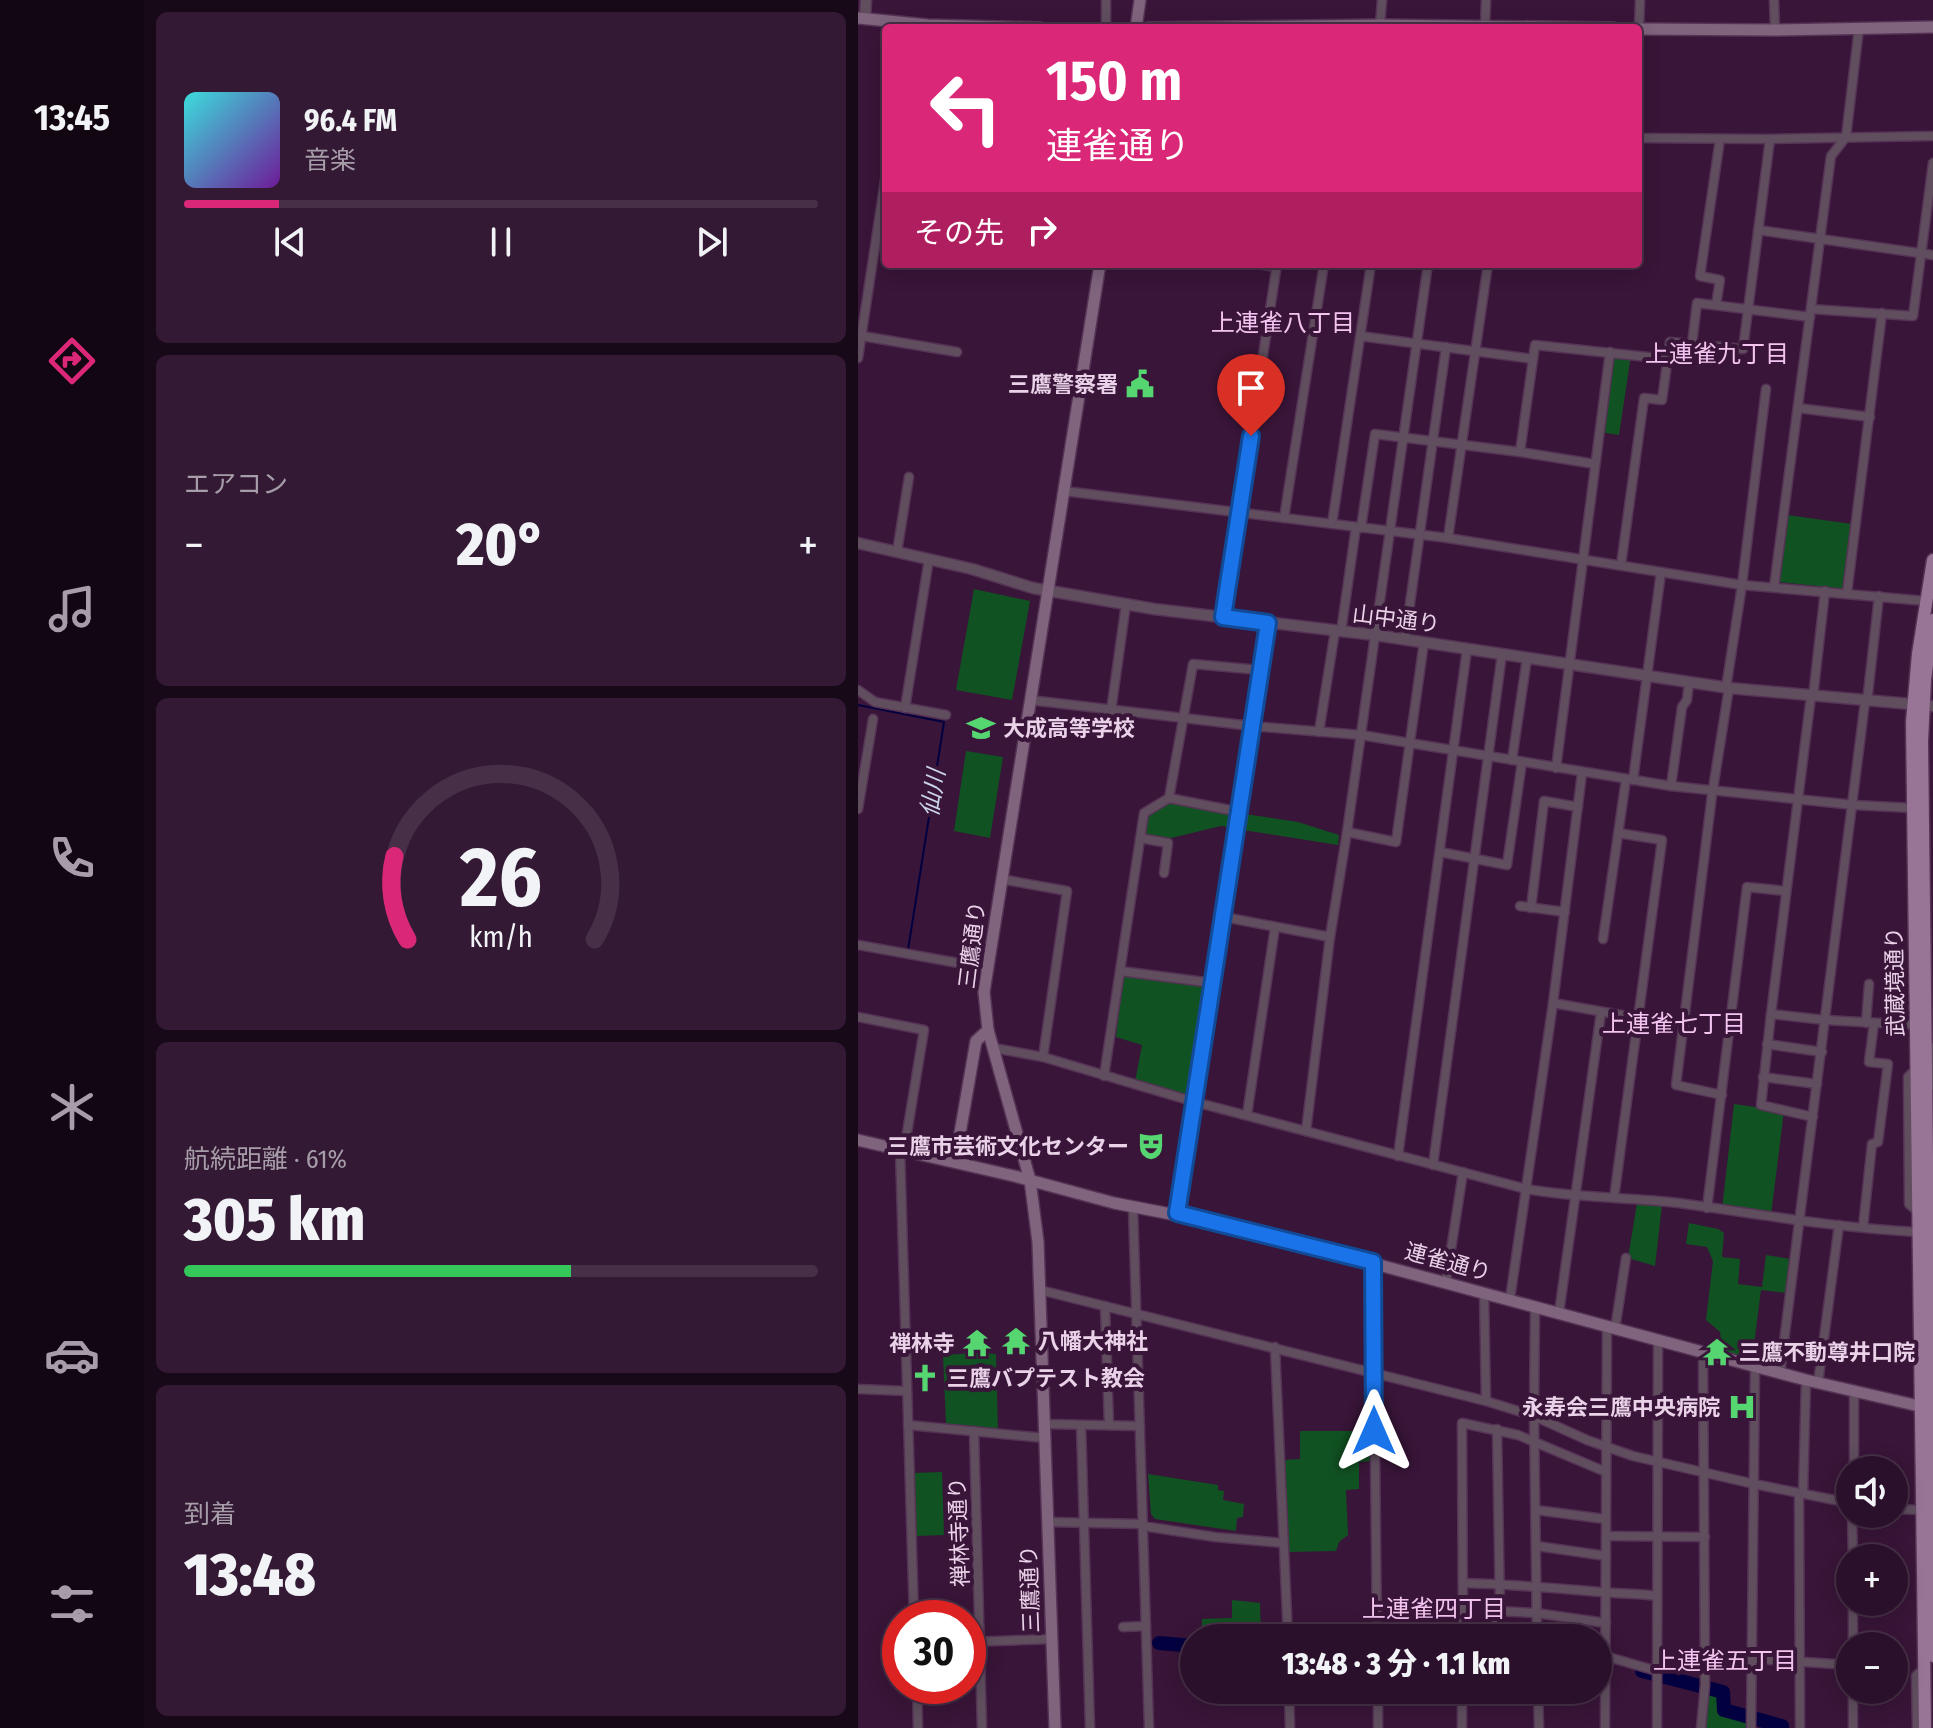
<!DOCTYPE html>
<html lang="ja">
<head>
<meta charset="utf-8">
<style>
  :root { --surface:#2b102b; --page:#331933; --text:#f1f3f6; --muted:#a69da9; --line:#473047; --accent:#db2777 }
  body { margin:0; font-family:"Fira Sans Condensed","Noto Sans JP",sans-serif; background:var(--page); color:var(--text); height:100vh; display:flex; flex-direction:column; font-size:30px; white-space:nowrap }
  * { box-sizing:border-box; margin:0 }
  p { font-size:26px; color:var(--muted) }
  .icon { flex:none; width:44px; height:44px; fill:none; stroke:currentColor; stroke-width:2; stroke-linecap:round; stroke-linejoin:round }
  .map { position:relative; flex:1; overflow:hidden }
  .drawer { display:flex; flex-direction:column; gap:12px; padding:12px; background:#180918; width:714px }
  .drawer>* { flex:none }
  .hud { position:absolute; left:24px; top:24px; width:760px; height:244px; border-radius:8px; box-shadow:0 4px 20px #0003,0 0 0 2px var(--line); background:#db2777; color:#fff; overflow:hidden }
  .buttons { position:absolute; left:978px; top:1456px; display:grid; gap:16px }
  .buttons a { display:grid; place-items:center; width:72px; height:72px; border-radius:50%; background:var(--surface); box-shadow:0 4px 20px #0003,0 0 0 2px var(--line); font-size:40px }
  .speed { position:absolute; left:24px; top:1600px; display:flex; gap:16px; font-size:40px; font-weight:700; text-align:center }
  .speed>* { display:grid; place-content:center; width:104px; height:104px; border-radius:50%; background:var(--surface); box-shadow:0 4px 20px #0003,0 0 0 2px var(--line); line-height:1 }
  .speed .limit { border:12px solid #d22; background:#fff; color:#111 }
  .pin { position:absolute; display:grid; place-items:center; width:68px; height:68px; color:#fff; margin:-82px -34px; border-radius:50% 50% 50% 0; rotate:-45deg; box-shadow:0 0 8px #0007 }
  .pin .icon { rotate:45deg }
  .me { position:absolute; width:88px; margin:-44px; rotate:0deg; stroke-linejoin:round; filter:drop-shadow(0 0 6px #0008) }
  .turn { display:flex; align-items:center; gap:28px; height:168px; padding:0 32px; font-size:36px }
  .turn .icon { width:104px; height:104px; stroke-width:2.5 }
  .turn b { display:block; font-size:56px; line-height:68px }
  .then { display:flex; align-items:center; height:76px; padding:0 32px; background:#0003; gap:16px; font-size:30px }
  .big { font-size:60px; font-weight:800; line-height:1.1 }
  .drawer .tile { flex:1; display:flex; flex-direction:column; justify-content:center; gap:12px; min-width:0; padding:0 28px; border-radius:12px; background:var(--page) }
  .drawer .dial { align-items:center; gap:0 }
  .dial svg { height:208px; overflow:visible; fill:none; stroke:var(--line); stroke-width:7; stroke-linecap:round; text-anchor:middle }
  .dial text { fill:var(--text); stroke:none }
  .song { display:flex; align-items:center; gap:24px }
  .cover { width:96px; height:96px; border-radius:12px; background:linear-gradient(135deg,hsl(180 70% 55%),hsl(280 70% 35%)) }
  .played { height:8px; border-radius:4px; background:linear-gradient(90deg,var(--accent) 15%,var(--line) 15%) }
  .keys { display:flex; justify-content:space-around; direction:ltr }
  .heat { display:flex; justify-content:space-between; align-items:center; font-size:44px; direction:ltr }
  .charge { height:12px; border-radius:6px; background:linear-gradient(90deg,#34c759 61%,var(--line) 0) }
  .trip { position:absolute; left:322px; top:1624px; width:432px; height:80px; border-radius:40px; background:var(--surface); box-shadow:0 4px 20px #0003,0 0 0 2px var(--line); font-weight:800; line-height:80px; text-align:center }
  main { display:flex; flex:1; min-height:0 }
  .tab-bar { display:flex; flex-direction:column; width:144px; justify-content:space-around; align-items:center; background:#110611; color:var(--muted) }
  .tab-bar .icon { width:56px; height:56px }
  .tab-bar .selected { color:var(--accent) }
  .tab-bar b { font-size:36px; color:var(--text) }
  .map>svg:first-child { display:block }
  .green { fill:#115222 }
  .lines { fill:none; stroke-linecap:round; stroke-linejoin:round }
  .stream { stroke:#030040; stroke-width:2 }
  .river { stroke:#030040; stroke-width:14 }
  .minor-casing { stroke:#535; stroke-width:11 }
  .tertiary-casing { stroke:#535; stroke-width:13 }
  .secondary-casing { stroke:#535; stroke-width:14 }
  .primary-casing { stroke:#535; stroke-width:15 }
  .minor { stroke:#604e5f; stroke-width:8 }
  .tertiary { stroke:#604e5f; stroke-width:10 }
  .secondary { stroke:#80647e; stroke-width:11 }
  .primary { stroke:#987597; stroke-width:12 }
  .route-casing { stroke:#114b97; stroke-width:20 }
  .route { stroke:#1a73e8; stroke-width:14 }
  .labels { text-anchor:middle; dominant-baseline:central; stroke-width:8; stroke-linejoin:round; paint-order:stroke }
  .poi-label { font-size:22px; font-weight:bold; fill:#ead2e8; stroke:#391539; text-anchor:end }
  .street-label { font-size:22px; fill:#ead2e8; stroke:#391539 }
  .neighbourhood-label { font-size:24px; fill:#f2c4ef; stroke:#391539 }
  .water-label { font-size:24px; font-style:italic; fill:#cad4ec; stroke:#391539 }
</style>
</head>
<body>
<main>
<nav class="tab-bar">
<b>13:45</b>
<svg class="icon selected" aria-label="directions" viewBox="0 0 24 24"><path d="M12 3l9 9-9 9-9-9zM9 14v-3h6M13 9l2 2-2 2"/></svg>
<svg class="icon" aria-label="music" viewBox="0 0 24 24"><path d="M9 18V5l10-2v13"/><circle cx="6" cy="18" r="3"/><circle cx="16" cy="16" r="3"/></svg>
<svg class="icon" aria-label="phone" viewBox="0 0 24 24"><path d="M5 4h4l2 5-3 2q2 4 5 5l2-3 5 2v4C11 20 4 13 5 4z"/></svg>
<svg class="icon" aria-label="climate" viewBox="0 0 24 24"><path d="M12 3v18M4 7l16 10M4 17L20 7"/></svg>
<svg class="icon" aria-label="car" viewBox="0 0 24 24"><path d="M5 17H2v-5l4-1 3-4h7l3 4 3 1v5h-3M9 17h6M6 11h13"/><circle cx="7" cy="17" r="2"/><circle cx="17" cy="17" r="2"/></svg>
<svg class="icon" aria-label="filters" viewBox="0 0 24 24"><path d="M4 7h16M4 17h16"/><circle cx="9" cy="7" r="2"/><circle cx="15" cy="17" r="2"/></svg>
</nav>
<section class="drawer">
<div class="tile">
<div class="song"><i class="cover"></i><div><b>96.4 FM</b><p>音楽</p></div></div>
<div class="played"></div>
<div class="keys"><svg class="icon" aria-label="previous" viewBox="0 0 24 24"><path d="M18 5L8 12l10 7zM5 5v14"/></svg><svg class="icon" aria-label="pause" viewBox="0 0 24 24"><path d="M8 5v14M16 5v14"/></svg><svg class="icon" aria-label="next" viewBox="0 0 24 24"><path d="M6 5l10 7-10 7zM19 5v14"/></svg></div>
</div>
<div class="tile"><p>エアコン</p>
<div class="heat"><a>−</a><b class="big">20°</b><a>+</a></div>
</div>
<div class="tile dial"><svg viewBox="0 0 100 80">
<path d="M14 69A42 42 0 1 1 86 69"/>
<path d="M14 69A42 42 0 0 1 9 37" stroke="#db2777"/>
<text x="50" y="56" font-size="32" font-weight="700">26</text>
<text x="50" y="72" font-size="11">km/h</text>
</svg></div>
<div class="tile"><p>航続距離 · 61%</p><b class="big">305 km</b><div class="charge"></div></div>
<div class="tile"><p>到着</p><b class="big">13:48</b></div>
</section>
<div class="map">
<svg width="1075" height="1728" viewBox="0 0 1075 1728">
  <rect width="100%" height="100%" fill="#391539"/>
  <g class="green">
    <polygon points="752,352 773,355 761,435 742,432"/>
    <polygon points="929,515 994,524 987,589 921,582"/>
    <polygon points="116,589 172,601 154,700 98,690"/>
    <polygon points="108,751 145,757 132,838 96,831"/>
    <polygon points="310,801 379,813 377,828 363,826 309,839 286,836 289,816"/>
    <polygon points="387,814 440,822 481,835 480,845 385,830"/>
    <polygon points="265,974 350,985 334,1097 277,1082 284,1045 258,1037"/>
    <polygon points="876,1104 926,1111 913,1215 864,1209"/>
    <polygon points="779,1203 804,1205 797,1266 770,1258"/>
    <polygon points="831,1223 860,1229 866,1233 864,1257 882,1259 880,1284 904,1287 908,1255 933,1259 929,1293 903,1290 894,1360 865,1353 862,1332 848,1320 855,1261 849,1247 828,1244"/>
    <polygon points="118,1353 138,1354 140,1431 88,1424 85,1355"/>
    <polygon points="442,1431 513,1431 514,1461 501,1462 501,1489 488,1490 490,1535 481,1542 478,1551 429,1552 425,1460 442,1459"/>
    <polygon points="84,1472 86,1535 58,1536 56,1473"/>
    <polygon points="290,1474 360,1485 360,1490 366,1491 365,1500 386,1504 385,1517 379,1518 378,1531 297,1519 293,1514"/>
    <polygon points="374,1600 402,1603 403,1638 344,1638 344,1619 374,1618"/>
    <polygon points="849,1694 864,1698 865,1714 888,1721 888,1728 847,1728"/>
  </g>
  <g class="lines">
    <polyline class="stream" points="0,705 86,722 50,950"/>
    <g class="river">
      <polyline points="301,1643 336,1646"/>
      <polyline points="784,1671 865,1692 866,1710 924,1726 924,1728"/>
    </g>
    <defs>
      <g id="minor">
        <polyline points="248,0 248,28"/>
        <polyline points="916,0 917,30"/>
        <polyline points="522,25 524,0"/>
        <polyline points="627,26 628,0"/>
        <polyline points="781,29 782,0"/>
        <polyline points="780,138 912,139 1075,136"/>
        <polyline points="900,230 1075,255"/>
        <polyline points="401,264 418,267"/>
        <polyline points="858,305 862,280 842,276 862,139"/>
        <polyline points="953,309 1055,316 1075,163"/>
        <polyline points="4,336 99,352"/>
        <polyline points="502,336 675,359"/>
        <polyline points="834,344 885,349 912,139"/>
        <polyline points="0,358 28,174"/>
        <polyline points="940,408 1012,417"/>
        <polyline points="737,464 662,452 677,345 809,359"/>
        <polyline points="206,491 590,538 884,585 1068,601"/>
        <polyline points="426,518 466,264"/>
        <polyline points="474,524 513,264"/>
        <polyline points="503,528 517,434 662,452"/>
        <polyline points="590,538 630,264"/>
        <polyline points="39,552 51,477"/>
        <polyline points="763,565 786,398 804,400 812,342 834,344 839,303 952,317"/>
        <polyline points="916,587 973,156 988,137 1001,28"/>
        <polyline points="989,593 1024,313"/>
        <polyline points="365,617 419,264"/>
        <polyline points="483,632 498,527"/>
        <polyline points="547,639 588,347"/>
        <polyline points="868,688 884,585 908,389"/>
        <polyline points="0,690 17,702 88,715"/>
        <polyline points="953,696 913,1014 967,1020 1060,1025"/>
        <polyline points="955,697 967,591"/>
        <polyline points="172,700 394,726 503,735 813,786 996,805 1055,808"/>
        <polyline points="1009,702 1021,596"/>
        <polyline points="47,708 71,559"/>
        <polyline points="253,711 268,604"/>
        <polyline points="461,732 477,631"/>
        <polyline points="654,760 669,658"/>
        <polyline points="698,768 752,352"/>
        <polyline points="775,780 803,572"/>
        <polyline points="813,786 824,707 829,700 831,682"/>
        <polyline points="311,798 335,664 402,670"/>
        <polyline points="0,809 15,719"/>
        <polyline points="489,832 538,842 566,642"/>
        <polyline points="282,838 310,843 306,873"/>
        <polyline points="582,852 649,865 664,762"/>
        <polyline points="143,879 209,891 185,1057"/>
        <polyline points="662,906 707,912"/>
        <polyline points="673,908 686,801 720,807"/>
        <polyline points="366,917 472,937"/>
        <polyline points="745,939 768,779"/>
        <polyline points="0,945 128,968"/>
        <polyline points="262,971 355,983"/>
        <polyline points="695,1003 780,1018"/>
        <polyline points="913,1014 903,1105 955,1117"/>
        <polyline points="0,1017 66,1030 46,1151"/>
        <polyline points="1008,1023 1011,984"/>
        <polyline points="1067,1042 1075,1049 1075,1086"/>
        <polyline points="909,1044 964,1052"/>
        <path d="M 136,1048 L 185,1057 L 337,1102 L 668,1189 C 718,1198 770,1197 821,1203 C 900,1214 979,1228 1059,1232"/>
        <polyline points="1057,1070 1050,1077 1051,1204 1059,1211"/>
        <polyline points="246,1076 286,813 311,798 382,812"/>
        <polyline points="905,1077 959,1084"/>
        <polyline points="864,1095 818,1085 854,795 871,688"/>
        <polyline points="389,1115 417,927"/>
        <polyline points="448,1131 472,937 489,832 570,264"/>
        <polyline points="42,1150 56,1618"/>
        <polyline points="540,1156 609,649"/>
        <polyline points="575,1165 644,654"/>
        <polyline points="756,1198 804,840 760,833"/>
        <polyline points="275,1207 291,1728"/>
        <polyline points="849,1208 889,887 928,891"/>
        <polyline points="319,1213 410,623"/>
        <polyline points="1005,1227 1014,1144 1020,1142 1030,1064 1011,1062 1016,1023"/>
        <polyline points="515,1262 519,1638"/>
        <polyline points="588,1282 605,1172"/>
        <polyline points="182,1290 628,1401 676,1416 729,1440 775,1456 896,1484 992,1503"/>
        <polyline points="626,1292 628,1401"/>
        <polyline points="652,1299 695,1003 724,773"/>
        <polyline points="247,1306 251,1425"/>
        <polyline points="677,1306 676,1416 679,1638"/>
        <polyline points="701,1313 743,1012"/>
        <polyline points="757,1329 768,1258"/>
        <polyline points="417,1347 430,1638"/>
        <polyline points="922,1373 1007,702"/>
        <polyline points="960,1383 981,1225"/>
        <polyline points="0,1389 48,1391"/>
        <polyline points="187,1424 282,1426"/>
        <polyline points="50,1425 187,1438"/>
        <polyline points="223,1425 232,1728"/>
        <polyline points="639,1429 642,1611"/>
        <polyline points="116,1431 124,1728"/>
        <polyline points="996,1470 996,1393"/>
        <polyline points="941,1494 942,1728"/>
        <polyline points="945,1494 948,1380"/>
        <polyline points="1036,1509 1063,1510"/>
        <polyline points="678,1510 747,1519"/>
        <polyline points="994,1514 995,1558"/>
        <polyline points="190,1522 285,1524 285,1526 357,1537 425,1543"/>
        <polyline points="748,1536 847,1537"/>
        <polyline points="679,1546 748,1556"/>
        <path d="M 605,1583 C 651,1584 697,1588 743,1592 C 762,1594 780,1593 799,1596"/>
        <polyline points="995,1602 995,1646"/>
        <polyline points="265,1627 288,1626"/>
        <polyline points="605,1638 604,1423 660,1435 748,1472"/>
        <polyline points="639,1638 639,1611 678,1613 748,1623"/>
        <polyline points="110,1642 194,1639"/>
        <polyline points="740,1654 799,1671"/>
        <polyline points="824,1654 992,1665"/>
        <polyline points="59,1686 60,1728"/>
        <polyline points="431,1690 432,1728"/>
        <polyline points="520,1690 520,1728"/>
        <polyline points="604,1690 604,1728"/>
        <polyline points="680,1690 681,1728"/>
        <polyline points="995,1690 995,1728"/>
        <polyline points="747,1728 749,1326"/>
        <polyline points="799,1728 800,1340"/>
        <polyline points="843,1728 847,1685 845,1352"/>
        <polyline points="893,1728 897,1366"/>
        <polyline points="1059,1728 1058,1676 1066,1668"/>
      </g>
      <g id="tertiary">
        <polyline points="7,19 8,0"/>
        <polyline points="0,543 114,569 175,588 296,609 517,635 871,688 1075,706"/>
      </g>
      <g id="secondary">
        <polyline points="0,18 70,25 182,28"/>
        <polyline points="278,28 282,0"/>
        <polyline points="290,28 522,25 755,28"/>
        <polyline points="780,29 917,30 1075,27"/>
        <polyline points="0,1140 156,1176 256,1203 380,1227 948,1380 1061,1406"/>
        <polyline points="97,1162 118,1041 130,1030"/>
        <polyline points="197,1728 180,1242 172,1180 130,1030 126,992 242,264"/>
      </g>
      <g id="primary">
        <polyline points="1075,620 1067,680 1064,741 1075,1656"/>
        <polyline points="1067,1728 1054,722 1060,654 1075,560"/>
      </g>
    </defs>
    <use href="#minor" class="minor-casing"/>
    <use href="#tertiary" class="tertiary-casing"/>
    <use href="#secondary" class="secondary-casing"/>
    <use href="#primary" class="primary-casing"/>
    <use href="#minor" class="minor"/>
    <use href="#tertiary" class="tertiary"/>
    <use href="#secondary" class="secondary"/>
    <use href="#primary" class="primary"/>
  </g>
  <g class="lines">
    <defs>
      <polyline id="route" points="393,436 365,617 410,623 319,1213 515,1262 516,1431"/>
    </defs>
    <use href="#route" class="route-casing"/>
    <use href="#route" class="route"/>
  </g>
  <defs>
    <symbol id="civic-bare" viewBox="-9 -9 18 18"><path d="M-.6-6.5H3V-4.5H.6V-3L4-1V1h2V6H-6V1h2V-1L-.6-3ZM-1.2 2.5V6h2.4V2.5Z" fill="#56d671" stroke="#391539" stroke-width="2.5" paint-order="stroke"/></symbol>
    <symbol id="school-bare" viewBox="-9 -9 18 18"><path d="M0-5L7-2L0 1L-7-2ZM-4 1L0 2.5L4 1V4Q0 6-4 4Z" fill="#56d671" stroke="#391539" stroke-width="2.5" paint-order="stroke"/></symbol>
    <symbol id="theatre-bare" viewBox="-9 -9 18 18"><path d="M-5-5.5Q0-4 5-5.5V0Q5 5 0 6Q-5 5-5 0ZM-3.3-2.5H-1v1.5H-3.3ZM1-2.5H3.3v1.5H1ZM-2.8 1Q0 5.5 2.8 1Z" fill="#56d671" stroke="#391539" stroke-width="2.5" paint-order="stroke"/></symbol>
    <symbol id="temple-bare" viewBox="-9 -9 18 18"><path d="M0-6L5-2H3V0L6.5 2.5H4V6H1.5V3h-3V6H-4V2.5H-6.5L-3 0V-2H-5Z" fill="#56d671" stroke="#391539" stroke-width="2.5" paint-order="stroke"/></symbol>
    <symbol id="church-bare" viewBox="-9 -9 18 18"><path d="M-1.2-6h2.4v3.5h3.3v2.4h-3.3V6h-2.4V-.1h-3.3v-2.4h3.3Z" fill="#56d671" stroke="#391539" stroke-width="2.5" paint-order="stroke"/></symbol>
    <symbol id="hospital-bare" viewBox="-9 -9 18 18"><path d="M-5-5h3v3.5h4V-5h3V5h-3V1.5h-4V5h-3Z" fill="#56d671" stroke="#391539" stroke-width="2.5" paint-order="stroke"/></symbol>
  </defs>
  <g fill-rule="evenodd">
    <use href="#civic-bare" x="262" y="364" width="40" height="40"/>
    <use href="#school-bare" x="103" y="708" width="40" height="40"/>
    <use href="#theatre-bare" x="273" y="1126" width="40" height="40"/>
    <use href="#temple-bare" x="138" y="1321" width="40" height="40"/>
    <use href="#temple-bare" x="99" y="1323" width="40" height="40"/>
    <use href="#temple-bare" x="839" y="1332" width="40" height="40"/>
    <use href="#church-bare" x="47" y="1358" width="40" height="40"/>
    <use href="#hospital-bare" x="864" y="1387" width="40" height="40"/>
  </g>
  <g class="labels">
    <g class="poi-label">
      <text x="260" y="384">三鷹警察署</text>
      <text x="145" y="728" text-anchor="start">大成高等学校</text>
      <text x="271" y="1146">三鷹市芸術文化センター</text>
      <text x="180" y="1341" text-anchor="start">八幡大神社</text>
      <text x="97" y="1343">禅林寺</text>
      <text x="881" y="1352" text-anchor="start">三鷹不動尊井口院</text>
      <text x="89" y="1378" text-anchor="start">三鷹バプテスト教会</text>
      <text x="862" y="1407">永寿会三鷹中央病院</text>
    </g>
    <g class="street-label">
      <text transform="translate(538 619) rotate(7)">山中通り</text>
      <text transform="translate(114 945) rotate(-83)">三鷹通り</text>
      <text transform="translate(1037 982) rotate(-91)">武蔵境通り</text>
      <text transform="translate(590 1262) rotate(15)">連雀通り</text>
      <text transform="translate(101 1532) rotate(-92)">禅林寺通り</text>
      <text transform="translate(172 1589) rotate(-92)">三鷹通り</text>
    </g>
    <g class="neighbourhood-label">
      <text x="425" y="323">上連雀八丁目</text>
      <text x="859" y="354">上連雀九丁目</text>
      <text x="816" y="1024">上連雀七丁目</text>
      <text x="576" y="1609">上連雀四丁目</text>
      <text x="867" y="1661">上連雀五丁目</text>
    </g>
    <g class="water-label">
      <text transform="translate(75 793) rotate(-81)">仙川</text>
    </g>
  </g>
</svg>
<div class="buttons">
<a><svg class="icon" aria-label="sound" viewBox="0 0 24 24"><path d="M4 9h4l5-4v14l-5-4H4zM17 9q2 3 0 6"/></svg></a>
<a>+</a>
<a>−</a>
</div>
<div class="speed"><div class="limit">30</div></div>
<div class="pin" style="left:393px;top:436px;background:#d93025"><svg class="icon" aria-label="arrive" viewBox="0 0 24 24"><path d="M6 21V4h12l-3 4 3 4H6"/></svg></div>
<svg class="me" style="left:516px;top:1431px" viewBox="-20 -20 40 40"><path d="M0-17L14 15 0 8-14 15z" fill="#1a73e8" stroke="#fff" stroke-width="4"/></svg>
<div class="trip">13:48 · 3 分 · 1.1 km</div>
<div class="hud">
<div class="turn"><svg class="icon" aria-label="left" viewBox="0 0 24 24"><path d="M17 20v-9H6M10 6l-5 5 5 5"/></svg><div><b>150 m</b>連雀通り</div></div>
<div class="then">その先<svg class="icon" aria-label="right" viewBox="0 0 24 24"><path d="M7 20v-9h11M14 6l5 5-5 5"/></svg></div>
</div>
</div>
</main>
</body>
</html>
